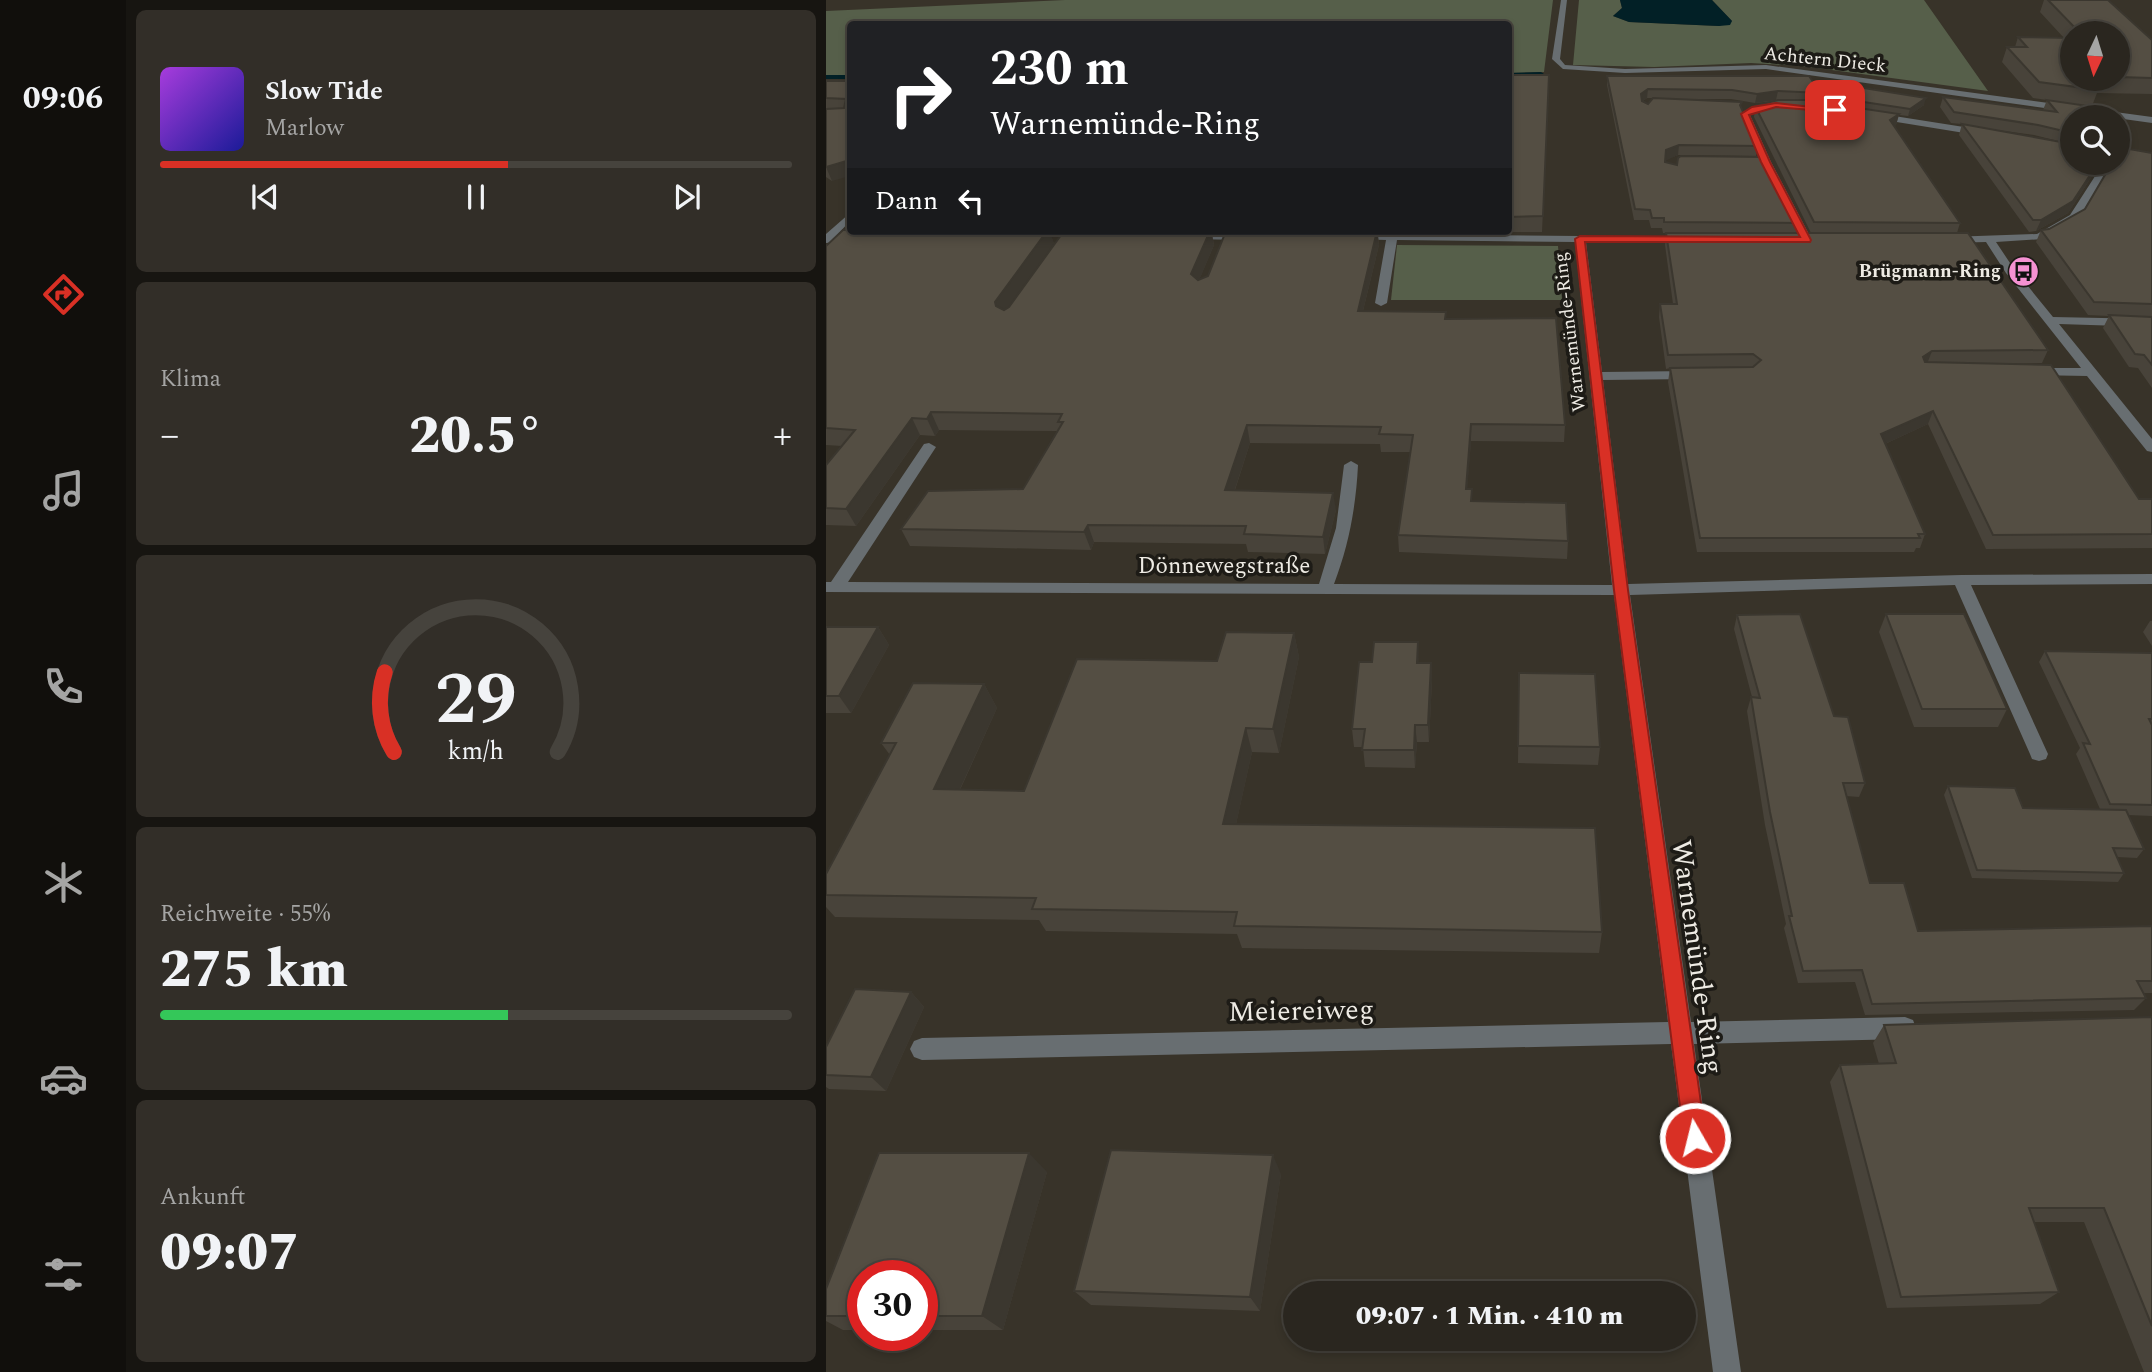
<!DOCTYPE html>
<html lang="de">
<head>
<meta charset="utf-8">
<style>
  :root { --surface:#2a261f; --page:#322e28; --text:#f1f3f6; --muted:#a5a5a4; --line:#46433d; --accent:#d93025 }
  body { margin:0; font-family:Spectral,serif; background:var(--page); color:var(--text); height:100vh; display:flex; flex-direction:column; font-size:26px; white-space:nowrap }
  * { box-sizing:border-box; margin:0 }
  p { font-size:23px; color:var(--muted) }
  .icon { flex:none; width:38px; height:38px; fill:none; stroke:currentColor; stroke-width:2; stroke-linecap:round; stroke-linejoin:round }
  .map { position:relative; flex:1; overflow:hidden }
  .side { display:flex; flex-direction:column; gap:10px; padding:10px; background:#171511; width:700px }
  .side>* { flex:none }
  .guide { position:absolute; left:21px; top:21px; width:665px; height:214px; border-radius:7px; box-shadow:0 4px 10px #0003,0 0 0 2px var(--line); background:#202124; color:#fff; overflow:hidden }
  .needle { width:46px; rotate:184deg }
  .controls { position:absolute; left:1234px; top:21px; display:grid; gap:14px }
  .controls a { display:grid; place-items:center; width:70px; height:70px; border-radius:50%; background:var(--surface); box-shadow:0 4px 10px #0003,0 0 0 2px var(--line); font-size:35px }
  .speed { position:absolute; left:21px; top:1260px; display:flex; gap:14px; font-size:35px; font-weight:700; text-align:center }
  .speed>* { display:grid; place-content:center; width:91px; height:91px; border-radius:50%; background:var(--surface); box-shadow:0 4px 10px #0003,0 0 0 2px var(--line); line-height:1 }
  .speed .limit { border:10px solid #d22; background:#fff; color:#111 }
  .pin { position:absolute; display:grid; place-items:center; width:60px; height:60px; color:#fff; margin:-30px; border-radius:14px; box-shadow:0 4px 10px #0006 }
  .me { position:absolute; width:77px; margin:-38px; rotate:352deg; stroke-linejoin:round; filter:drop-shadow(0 0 5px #0008) }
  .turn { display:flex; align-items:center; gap:24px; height:147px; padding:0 28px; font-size:32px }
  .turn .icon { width:91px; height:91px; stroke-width:2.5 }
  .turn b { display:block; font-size:49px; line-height:60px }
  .then { display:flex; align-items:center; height:66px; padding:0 28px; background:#0003; gap:14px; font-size:26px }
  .big { font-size:52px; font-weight:800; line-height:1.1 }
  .side .tile { flex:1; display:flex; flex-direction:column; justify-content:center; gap:10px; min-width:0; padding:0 24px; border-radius:10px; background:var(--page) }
  .side .dial { align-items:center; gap:0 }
  .dial svg { height:182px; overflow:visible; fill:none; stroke:var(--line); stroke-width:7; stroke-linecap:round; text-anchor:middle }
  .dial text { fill:var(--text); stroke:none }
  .song { display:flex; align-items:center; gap:21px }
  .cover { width:84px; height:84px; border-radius:10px; background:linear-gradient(135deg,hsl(280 70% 55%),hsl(240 70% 35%)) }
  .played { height:7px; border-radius:4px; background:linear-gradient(90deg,var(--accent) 55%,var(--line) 55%) }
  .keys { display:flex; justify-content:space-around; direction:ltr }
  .heat { display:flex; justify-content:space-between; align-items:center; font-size:38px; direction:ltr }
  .charge { height:10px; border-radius:5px; background:linear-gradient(90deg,#34c759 55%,var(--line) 0) }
  .trip { position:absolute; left:457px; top:1281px; width:413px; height:70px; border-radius:35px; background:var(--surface); box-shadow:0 4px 10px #0003,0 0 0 2px var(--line); font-weight:800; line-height:70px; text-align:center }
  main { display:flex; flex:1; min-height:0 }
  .dock { display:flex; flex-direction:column; width:126px; justify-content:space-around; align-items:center; background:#110f0c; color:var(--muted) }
  .dock .icon { width:49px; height:49px }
  .dock .selected { color:var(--accent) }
  .dock b { font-size:32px; color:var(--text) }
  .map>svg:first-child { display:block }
  .green { fill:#565f4a }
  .water { fill:#022026 }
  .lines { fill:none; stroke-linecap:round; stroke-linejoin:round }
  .stream { fill:#022026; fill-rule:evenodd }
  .minor { fill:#686e71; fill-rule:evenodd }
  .wall { fill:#48433a; fill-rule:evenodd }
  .shaded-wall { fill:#3b372f }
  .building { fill:#544e43; stroke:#3b372f; stroke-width:2 }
  .route { fill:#d93025; stroke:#8d1f18; stroke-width:2 }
  .labels { text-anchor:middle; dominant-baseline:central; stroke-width:7; stroke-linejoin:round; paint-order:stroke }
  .far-street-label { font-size:19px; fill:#eeebe4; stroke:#1d1b16 }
  .far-poi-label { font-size:19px; font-weight:bold; fill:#eeebe4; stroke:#1d1b16; text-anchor:end }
  .street-label { font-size:23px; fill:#eeebe4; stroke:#1d1b16 }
  .near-street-label { font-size:28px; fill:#eeebe4; stroke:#1d1b16 }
</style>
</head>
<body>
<main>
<nav class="dock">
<b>09:06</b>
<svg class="icon selected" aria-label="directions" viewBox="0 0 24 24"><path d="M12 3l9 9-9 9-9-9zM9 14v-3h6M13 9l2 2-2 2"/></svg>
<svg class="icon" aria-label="music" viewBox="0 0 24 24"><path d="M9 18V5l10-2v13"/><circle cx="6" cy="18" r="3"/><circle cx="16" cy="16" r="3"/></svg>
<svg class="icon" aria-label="phone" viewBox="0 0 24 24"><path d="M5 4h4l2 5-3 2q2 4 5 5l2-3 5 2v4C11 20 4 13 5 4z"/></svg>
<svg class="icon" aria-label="climate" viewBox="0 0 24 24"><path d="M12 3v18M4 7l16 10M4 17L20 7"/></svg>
<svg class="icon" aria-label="car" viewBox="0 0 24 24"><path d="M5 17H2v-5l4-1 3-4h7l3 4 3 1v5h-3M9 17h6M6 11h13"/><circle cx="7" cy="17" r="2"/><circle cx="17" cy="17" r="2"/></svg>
<svg class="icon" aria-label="filters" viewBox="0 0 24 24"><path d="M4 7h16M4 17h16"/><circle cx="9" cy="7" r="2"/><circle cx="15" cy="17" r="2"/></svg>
</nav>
<section class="side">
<div class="tile">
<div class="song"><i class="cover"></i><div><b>Slow Tide</b><p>Marlow</p></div></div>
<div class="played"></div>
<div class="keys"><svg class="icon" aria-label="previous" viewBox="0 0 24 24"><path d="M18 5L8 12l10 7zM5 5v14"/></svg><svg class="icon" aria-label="pause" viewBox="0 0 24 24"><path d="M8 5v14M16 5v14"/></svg><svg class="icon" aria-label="next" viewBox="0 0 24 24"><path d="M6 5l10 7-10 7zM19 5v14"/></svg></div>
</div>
<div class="tile"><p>Klima</p>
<div class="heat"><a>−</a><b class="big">20.5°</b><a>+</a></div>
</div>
<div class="tile dial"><svg viewBox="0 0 100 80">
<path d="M14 69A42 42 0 1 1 86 69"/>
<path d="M14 69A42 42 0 0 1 10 34" stroke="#d93025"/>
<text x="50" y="56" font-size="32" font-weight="700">29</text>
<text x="50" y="72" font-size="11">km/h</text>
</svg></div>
<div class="tile"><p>Reichweite · 55%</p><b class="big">275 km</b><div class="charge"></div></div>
<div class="tile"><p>Ankunft</p><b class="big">09:07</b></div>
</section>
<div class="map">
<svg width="1326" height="1372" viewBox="0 0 1326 1372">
  <rect width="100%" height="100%" fill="#383329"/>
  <g class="green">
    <polygon points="239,0 727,0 718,72 683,73 682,24 24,24 24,75 0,75 0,11"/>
    <polygon points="753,0 794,0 796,8 787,16 803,22 893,26 906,21 886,0 1098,0 1162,91 976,66 925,63 828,67 747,65"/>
    <polygon points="571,245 732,246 736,300 565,300"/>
  </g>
  <polygon class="water" points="794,0 886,0 906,21 904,25 893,26 803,22 787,16 796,8"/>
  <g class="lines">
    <g class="stream">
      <polygon points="682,73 715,72 718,74 682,77"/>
      <rect x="0" y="75" width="24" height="4"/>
    </g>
    <g class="minor">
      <polygon points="735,0 741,0 734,59 739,65 799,69 940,65 1326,117 1326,123 940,69 799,73 737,69 726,59"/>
      <polygon points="952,103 955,107 924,115 945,162 986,240 981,243 976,240 935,162 915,114 926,107"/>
      <polygon points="1049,113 1157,130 1161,133 1157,136 1046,118"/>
      <polygon points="1268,163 1277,163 1283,170 1252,219 1217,239 1170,242 1188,269 1227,317 1326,319 1326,327 1233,324 1326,439 1326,452 1321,451 1261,376 1203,375 1203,369 1207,368 1255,368 1180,273 1160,242 1123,243 1118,240 1123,237 1211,234 1244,215 1273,170"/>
      <polygon points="24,213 24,221 11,235 33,235 38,238 37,240 0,243 0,234"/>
      <polygon points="365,234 421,234 426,237 421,240 361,239 361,235"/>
      <path d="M 530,234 L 865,237 L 865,241 L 861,242 L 760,242 L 776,372 L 865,371 L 871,375 L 865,379 L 777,380 L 802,584 L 1135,575 L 1326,574 L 1326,584 L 1145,585 L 1222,754 L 1220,759 L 1213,761 L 1206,759 L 1204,754 L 1129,585 L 804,595 L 865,1022 L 1079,1017 L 1087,1020 L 1090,1028 L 1087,1036 L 1079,1039 L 868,1044 L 915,1372 L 887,1372 L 845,1044 L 96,1060 L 88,1057 L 84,1049 L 88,1041 L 96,1038 L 842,1022 L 788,595 L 0,592 L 0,582 L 5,582 L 98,444 L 103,443 L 110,447 L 22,582 L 493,584 L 510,528 L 518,465 L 525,461 L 532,465 C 530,506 523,545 508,584 L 786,585 L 749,242 L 571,240 L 561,303 L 555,306 L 549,303 L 560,240 L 526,239 L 525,237 Z"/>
    </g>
  </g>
  <g class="wall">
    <path d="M 1218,0 L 1282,0 L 1326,40 L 1326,94 L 1271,93 L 1266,106 L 1246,117 L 1246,163 L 1270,170 L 1242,213 L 1210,231 L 1203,232 L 1133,135 L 1136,124 L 1125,123 L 1114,107 L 1117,97 L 1217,110 L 1221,100 L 1207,98 L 1176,62 L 1181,47 L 1189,47 L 1192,37 L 1238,38 L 1214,12 ZM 1246,33 L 1292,33 L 1292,79 L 1246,79 ZM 1156,128 L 1208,135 L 1232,141 Z"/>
    <polygon points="682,75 723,75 716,232 674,232 682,231"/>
    <path d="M 781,76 L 995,93 L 994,102 L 1009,104 L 1011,98 L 1098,105 L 1082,116 L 1073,115 L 1070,125 L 1068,126 L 1134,223 L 1131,233 L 1222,350 L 1216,363 L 1167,364 L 1313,499 L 1326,499 L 1326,548 L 1160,549 L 1102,424 L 1059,444 L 1099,534 L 1094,548 L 1090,548 L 1088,552 L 871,552 L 842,382 L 844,368 L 840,369 L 833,317 L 834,304 L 847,304 L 839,245 L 840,233 L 837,233 L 836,228 L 825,228 L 823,220 L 808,220 L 781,85 ZM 821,98 L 827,98 L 822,104 L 817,101 ZM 840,99 L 905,99 L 929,103 L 949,101 L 929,106 L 928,117 L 985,233 L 970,233 L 972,223 L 839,162 L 839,160 L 852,155 L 930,156 L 932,146 L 915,108 Z"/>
    <polygon points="0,81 24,81 6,181 0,177"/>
    <polygon points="1326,153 1326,388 1312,368 1303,367 1277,328 1283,316 1262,315 1210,242 1215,230 1223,229 1259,209 1284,167 1279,163 1292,163"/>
    <path d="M 24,231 L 556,231 L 555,233 L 552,233 L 553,245 L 537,311 L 620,319 L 739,425 L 738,442 L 645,441 L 641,489 L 646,501 L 742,541 L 741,559 L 573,552 L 572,535 L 585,452 L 555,452 L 554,444 L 424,443 L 409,490 L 510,510 L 499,554 L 422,552 L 420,544 L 268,542 L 265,550 L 84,546 L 75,529 L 197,489 L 232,431 L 113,430 L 109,436 L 94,435 L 30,526 L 0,525 L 0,465 L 16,446 L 0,445 L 0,246 ZM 224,233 L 237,233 L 183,308 L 228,244 ZM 386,233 L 400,233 L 382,276 L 373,280 L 388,245 Z"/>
    <polygon points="1060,614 1181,709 1172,727 1088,727 1053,632"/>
    <polygon points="911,615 1008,716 1039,783 1033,797 1020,796 1044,883 1092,931 1326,926 1326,993 1317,993 1320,998 1308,1010 1039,1015 1029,982 972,983 958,928 960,924 939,825 921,711 925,697 926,697 908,629"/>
    <polygon points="1324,621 1326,621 1326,646 1317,632"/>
    <polygon points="0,627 52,627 63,645 25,713 0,713"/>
    <polygon points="468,633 473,657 453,753 426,752 410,824 776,932 773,953 416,948 411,934 220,931 213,920 9,917 0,907 0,874 64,755 55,743 158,684 171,708 134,790 198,791 391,661"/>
    <polygon points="1219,651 1326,653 1326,816 1302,815 1318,849 1311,858 1291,857 1298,873 1292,882 1146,878 1118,795 1122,786 1197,808 1274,809 1250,754 1254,748 1213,662"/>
    <polygon points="593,663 605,663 606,680 603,742 591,742 589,768 539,767 537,747 528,747 526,729"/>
    <polygon points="693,673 774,747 772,765 692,763"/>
    <polygon points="85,992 98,1007 60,1091 3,1089 0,1087 0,1047"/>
    <polygon points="1326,1017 1326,1372 1318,1372 1258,1222 1207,1222 1233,1292 1214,1304 1061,1308 1004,1082 1014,1065 1053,1064 1047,1043 1058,1025"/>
    <polygon points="221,1172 177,1330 96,1330 96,1276 37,1276 37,1330 17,1330 0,1321 0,1289"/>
    <polygon points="455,1174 434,1311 265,1305 248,1291"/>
  </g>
  <g class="shaded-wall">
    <polygon points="822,89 821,98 814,103 815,94"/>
    <polygon points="952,91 950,100 929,103 931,94"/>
    <polygon points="1100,98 1098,105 1082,116 1084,109"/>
    <polygon points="1073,114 1070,125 1062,130 1064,120"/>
    <polygon points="853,145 852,155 839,161 840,150"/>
    <polygon points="24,160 24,176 6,181 0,167"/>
    <polygon points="1272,163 1273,163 1270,170 1242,213 1210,231 1215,220"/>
    <polygon points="221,231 224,231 228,244 175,318 176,322 169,302"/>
    <polygon points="384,231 385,231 388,245 369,290 365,274"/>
    <polygon points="551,231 553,245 533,327 532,311"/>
    <polygon points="1106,351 1101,364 1097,357"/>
    <polygon points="1107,411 1102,424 1050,448 1055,434"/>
    <polygon points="105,412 113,430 109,436 101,419"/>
    <polygon points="86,418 94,435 30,526 20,509"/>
    <polygon points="645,424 645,441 640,507 640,489"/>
    <polygon points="421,425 424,443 403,507 399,490"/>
    <polygon points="507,493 510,510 499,554 497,537"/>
    <polygon points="262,525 268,542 265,550 258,532"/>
    <polygon points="52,627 63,645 25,713 13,696"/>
    <polygon points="468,633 473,657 453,753 447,729"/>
    <polygon points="592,642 593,660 592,680 591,663"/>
    <polygon points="605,663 606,680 603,742 602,725"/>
    <polygon points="158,684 171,708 123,813 108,789"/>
    <polygon points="589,725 591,742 589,768 588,750"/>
    <polygon points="420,728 426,752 405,847 397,824"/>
    <polygon points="85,992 98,1007 60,1091 45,1077"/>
    <polygon points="203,1153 221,1172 177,1330 156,1316"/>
    <polygon points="447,1155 455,1174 434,1311 424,1297"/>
  </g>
  <g class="building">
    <polygon points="1222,0 1282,0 1326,40 1326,78 1292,77 1292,33 1254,33"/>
    <polygon points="1192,37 1246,38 1246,79 1274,79 1273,90 1213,82 1181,47 1201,47"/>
    <polygon points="682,75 723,75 717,216 682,217"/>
    <polygon points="781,76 983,76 995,93 952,91 931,94 906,90 822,89 815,94 816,101 822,104 827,98 916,102 914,105 932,146 853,145 840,150 839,162 851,165 852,158 855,156 937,157 972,223 838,222 838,218 826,218 824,210 809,209"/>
    <polygon points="0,81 24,81 24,160 0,167 0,109 18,108 20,99 0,98"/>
    <polygon points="1019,85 1100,98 1084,109 1011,98"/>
    <polygon points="1117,97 1231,112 1221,100 1269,107 1269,111 1285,114 1285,117 1246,117 1246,133 1212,125 1128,112"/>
    <polygon points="952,100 979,100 1073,114 1064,120 1134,223 988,222 929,106"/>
    <polygon points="1136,124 1246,144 1246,163 1272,163 1247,201 1215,220 1207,220"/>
    <polygon points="1292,147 1326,153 1326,304 1268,302 1215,230 1223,229 1259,209 1286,163 1292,163"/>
    <polygon points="17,230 24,230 24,231 221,231 169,302 170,306 178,310 183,307 238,231 384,231 365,274 372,280 382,276 400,231 551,231 532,311 620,312 619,319 730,318 739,425 645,424 640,489 646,489 645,501 740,503 742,541 572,535 587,435 553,434 555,427 421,425 399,490 507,493 497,537 418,534 420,526 262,525 258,532 75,529 102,491 197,489 237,422 232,422 236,414 105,412 101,419 86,418 20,509 0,508 0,465 29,430 0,428 0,246"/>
    <polygon points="840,233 1142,233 1222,350 1106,351 1097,357 1099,362 1225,365 1313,499 1326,499 1326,534 1167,535 1107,411 1055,434 1099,534 1092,534 1094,538 874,538 844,368 927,367 935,360 927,354 842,355 834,304 851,304"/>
    <polygon points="1283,315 1326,317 1326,365 1318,355 1309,354"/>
    <polygon points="974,614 1008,716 1022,717 1039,783 1017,783 1044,883 1078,883 1092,931 1326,926 1326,981 1311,981 1320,998 1046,1004 1036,970 977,971 963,916 966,916 944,812 925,697 934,698 911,615"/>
    <polygon points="1060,614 1138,614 1181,709 1096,709"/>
    <polygon points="0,627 52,627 13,696 0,696"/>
    <polygon points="400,632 468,633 447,729 420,728 397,824 769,828 776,932 408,926 411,912 206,909 210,898 0,895 0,874 70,743 55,743 87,683 158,684 108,789 198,791 251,659 391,661"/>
    <polygon points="548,642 592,642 591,663 605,663 602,725 589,725 588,750 536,750 539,729 526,729 533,662 546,662"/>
    <polygon points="1219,651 1326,653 1326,719 1323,719 1326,725 1326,805 1284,804 1257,743 1264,744"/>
    <polygon points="693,673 769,674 774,747 692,746"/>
    <polygon points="1122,786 1189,788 1197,808 1300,810 1318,849 1287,848 1298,873 1151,870"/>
    <polygon points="29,989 85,992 45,1077 0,1075 0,1047"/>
    <polygon points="1326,1017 1326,1326 1278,1208 1203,1208 1233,1292 1075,1297 1014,1065 1070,1063 1058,1025"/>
    <polygon points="285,1150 447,1155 424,1297 248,1291"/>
    <polygon points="53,1153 203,1153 156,1316 96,1316 96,1276 37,1276 37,1316 0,1316 0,1289"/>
  </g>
  <polygon class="route" points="950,103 1012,110 1009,112 950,107 923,115 944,162 985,240 984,242 759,242 802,590 880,1138 877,1145 869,1149 861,1145 858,1138 788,590 749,239 754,236 974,237 935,162 915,114 926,107"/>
  <defs>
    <symbol id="bus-disc" viewBox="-11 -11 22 22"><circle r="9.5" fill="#f591d2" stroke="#1d1b16"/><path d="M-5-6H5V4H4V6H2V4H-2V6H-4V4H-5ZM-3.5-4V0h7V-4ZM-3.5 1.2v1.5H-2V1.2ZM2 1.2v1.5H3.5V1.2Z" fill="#111"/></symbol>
  </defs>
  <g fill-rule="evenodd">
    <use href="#bus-disc" x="1180" y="254" width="35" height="35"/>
  </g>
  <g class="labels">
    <g class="far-street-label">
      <text transform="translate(999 60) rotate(6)">Achtern Dieck</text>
      <text transform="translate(744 332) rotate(-97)">Warnemünde-Ring</text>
    </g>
    <g class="far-poi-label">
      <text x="1175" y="271">Brügmann-Ring</text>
    </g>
    <g class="street-label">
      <text x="398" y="566">Dönnewegstraße</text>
    </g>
    <g class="near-street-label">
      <text transform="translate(871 957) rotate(82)">Warnemünde-Ring</text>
      <text transform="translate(475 1011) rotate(-1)">Meiereiweg</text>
    </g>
  </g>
</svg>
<div class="controls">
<a><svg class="needle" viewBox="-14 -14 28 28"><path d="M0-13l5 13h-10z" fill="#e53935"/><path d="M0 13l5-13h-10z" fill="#a5a5a4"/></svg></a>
<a><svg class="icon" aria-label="search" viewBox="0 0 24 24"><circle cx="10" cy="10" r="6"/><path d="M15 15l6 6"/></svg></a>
</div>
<div class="speed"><div class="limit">30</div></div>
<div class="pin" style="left:1009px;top:110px;background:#d93025"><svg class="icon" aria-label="arrive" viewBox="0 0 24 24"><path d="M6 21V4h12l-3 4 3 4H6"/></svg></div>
<svg class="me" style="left:869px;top:1138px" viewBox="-20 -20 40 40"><circle r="17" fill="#d93025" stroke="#fff" stroke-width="3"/><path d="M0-11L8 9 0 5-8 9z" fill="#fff"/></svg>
<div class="trip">09:07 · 1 Min. · 410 m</div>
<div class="guide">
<div class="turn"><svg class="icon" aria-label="right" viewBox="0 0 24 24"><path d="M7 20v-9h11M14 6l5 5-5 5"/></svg><div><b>230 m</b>Warnemünde-Ring</div></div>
<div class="then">Dann<svg class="icon" aria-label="left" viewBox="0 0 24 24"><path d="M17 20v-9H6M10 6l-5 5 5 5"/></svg></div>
</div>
</div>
</main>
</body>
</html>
